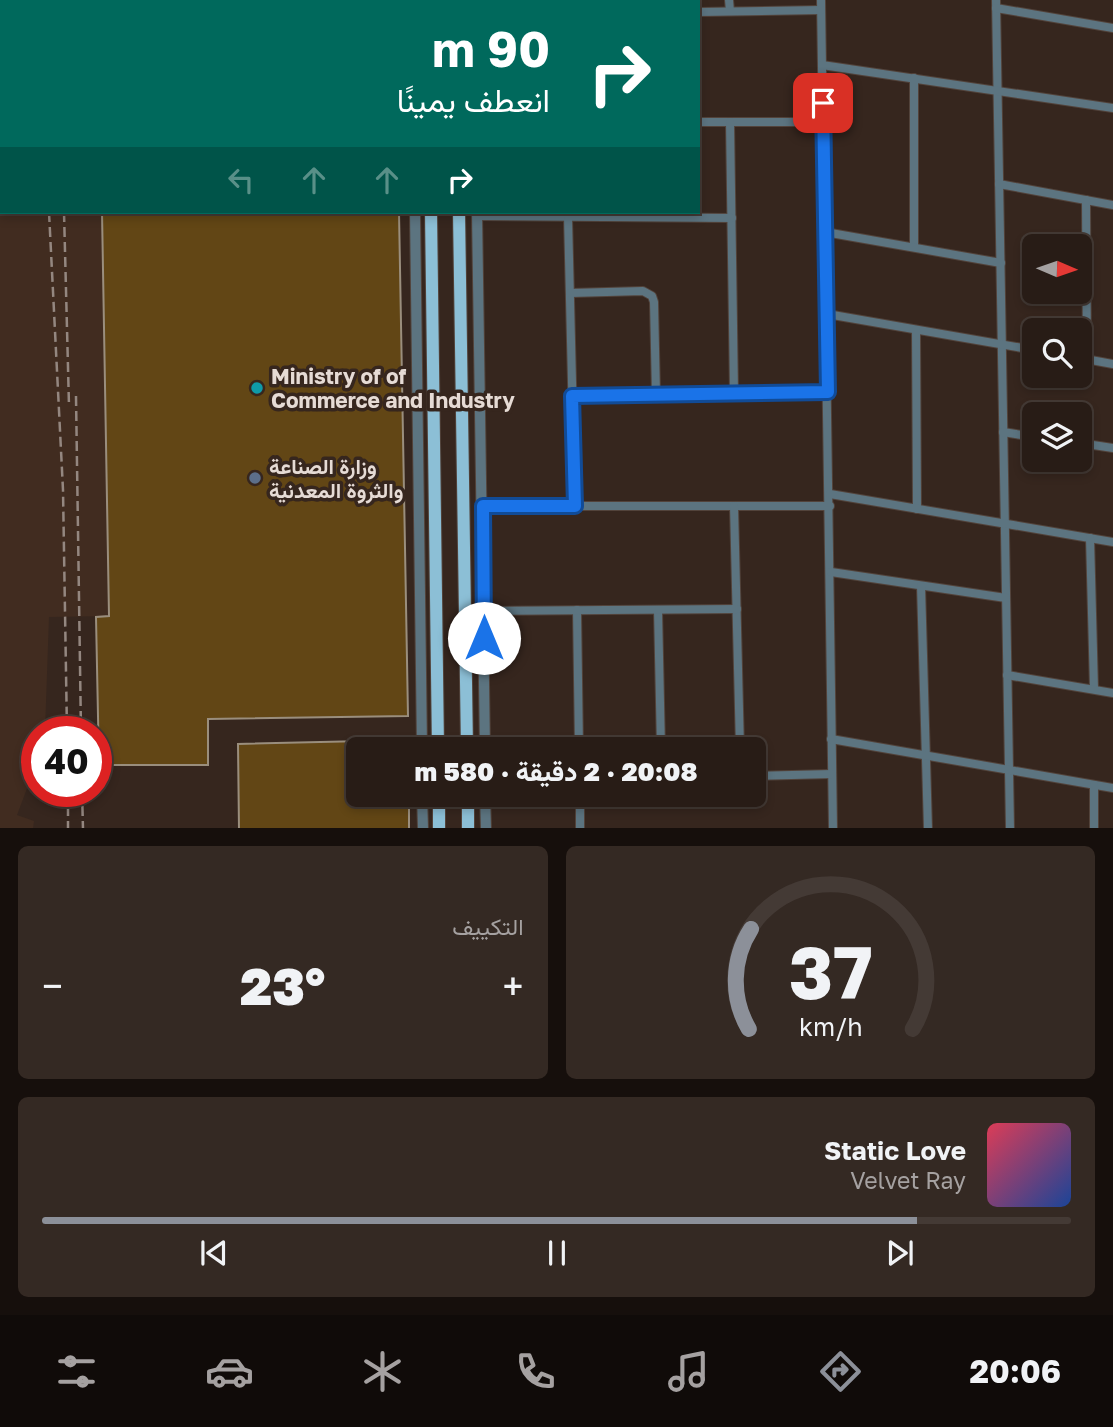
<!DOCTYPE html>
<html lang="ar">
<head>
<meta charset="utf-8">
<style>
  :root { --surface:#281c16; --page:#342923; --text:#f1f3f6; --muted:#a5a1a1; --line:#443a35; --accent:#8c9099 }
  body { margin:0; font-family:"Golos Text",Vazirmatn,sans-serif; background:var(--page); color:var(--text); direction:rtl; height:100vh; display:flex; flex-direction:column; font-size:26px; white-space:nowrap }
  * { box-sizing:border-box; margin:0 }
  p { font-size:23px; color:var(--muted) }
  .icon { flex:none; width:38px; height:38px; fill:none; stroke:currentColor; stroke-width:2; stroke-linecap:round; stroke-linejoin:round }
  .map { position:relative; height:828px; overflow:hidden; direction:ltr }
  .side { display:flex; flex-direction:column; gap:18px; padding:18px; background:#160f0c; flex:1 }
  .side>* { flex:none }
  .banner { position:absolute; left:0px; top:0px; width:700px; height:214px; box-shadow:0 4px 10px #0003,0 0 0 2px var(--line); direction:rtl; background:#00695c; color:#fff; overflow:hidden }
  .needle { width:46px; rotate:92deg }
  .controls { position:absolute; left:1022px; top:234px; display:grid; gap:14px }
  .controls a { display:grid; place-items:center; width:70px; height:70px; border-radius:10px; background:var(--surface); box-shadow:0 4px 10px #0003,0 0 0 2px var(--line); font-size:35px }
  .speed { position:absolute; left:21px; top:716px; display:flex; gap:14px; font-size:35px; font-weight:700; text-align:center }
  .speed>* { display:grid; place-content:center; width:91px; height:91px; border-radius:50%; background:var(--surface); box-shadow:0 4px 10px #0003,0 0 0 2px var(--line); line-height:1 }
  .speed .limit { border:10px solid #d22; background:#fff; color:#111 }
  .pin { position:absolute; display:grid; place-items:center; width:60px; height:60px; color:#fff; margin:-30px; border-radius:14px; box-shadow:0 4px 10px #0006 }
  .me { position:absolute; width:77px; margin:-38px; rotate:0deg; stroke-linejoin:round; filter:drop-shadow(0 0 5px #0008) }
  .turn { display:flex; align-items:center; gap:24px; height:147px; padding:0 35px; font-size:32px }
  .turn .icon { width:91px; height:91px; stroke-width:2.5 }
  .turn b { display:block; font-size:49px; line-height:60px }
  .lanes { display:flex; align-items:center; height:66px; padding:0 35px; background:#0003; justify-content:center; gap:35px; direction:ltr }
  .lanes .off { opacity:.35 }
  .big { font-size:52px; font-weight:800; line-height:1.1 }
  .side .widget { flex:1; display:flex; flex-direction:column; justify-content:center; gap:10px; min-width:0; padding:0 24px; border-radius:10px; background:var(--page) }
  .side .dial { align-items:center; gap:0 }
  .dial svg { height:182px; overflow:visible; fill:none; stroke:var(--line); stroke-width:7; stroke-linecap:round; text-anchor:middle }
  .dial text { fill:var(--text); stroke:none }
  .song { display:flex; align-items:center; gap:21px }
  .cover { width:84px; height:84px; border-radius:10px; background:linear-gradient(135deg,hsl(350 70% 55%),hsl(220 70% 35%)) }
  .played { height:7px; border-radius:4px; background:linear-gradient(90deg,var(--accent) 85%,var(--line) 85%) }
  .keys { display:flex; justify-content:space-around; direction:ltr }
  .heat { display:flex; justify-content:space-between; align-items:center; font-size:38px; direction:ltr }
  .side .tiles { flex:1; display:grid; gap:18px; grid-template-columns:1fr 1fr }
  .widget:last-child { grid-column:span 2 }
  .trip { position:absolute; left:346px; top:737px; width:420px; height:70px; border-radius:10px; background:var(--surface); box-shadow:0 4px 10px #0003,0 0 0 2px var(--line); font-weight:800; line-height:70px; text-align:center; direction:rtl }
  .dock { display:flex; height:112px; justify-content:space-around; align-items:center; background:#100b09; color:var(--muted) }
  .dock .icon { width:49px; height:49px }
  .dock .current { color:var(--accent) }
  .dock b { font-size:32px; color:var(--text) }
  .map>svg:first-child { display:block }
  .built { fill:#412c20 }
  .building { fill:#624615; stroke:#9a8e7d; stroke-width:2 }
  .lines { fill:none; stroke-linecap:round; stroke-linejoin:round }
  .minor-casing { stroke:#52433b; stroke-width:10 }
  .tertiary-casing { stroke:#52433b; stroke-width:12 }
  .primary-casing { stroke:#52433b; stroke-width:14 }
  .minor { stroke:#5c7480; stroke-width:8 }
  .tertiary { stroke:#5c7480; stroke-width:10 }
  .primary { stroke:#8cbfd6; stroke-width:12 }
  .rail { stroke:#948780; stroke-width:2.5; stroke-dasharray:10 5; stroke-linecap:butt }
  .route-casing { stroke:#114b97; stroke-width:18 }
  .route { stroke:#1a73e8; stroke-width:12 }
  .culture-dot { fill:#0f9aa8; stroke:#36261e; stroke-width:2.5 }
  .service-dot { fill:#5c6f8a; stroke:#36261e; stroke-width:2.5 }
  .labels { text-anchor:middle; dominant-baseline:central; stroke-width:7; stroke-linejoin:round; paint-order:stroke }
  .poi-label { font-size:21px; font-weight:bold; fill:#e6dbd5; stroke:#36261e; text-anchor:start }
</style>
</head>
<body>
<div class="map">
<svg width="1113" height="829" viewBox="0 0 1113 829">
  <rect width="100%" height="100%" fill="#36261e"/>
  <polygon class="built" points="0,0 197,0 2,2 2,212 102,212 109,616 49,617 45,731 37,732 37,762 17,815 34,821 33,829 0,828"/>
  <g class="building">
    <polygon points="102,212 399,212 408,716 208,719 208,765 99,765 96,617 109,616"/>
    <polygon points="408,740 408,749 359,749 359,794 409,794 409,829 239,829 238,744"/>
  </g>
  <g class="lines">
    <defs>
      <g id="minor">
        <polyline points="320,0 320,2"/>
        <polyline points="569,0 569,2"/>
        <polyline points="648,0 648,2"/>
        <polyline points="729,0 730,11"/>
        <polyline points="821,0 833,829"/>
        <polyline points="996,0 1010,829"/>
        <polyline points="213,2 214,0"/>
        <polyline points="235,2 235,0"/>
        <polyline points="996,8 1113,28"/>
        <polyline points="698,12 821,10"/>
        <polyline points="822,65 1113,108"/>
        <polyline points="914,78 914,247"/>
        <polyline points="698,122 823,122"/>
        <polyline points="730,122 734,393"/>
        <polyline points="999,184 1113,205"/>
        <polyline points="1086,200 1087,359"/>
        <polyline points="477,216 732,218"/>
        <polyline points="568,217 575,506"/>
        <polyline points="825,232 1001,263"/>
        <polyline points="570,293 643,291 652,296 654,302 656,395"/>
        <polyline points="827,314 1034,350"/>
        <polyline points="916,330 917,509"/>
        <polyline points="1080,358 1113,364"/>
        <polyline points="572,396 828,392"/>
        <polyline points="1003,432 1034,437"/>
        <polyline points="1080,443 1113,448"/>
        <polyline points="830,494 1113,542"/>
        <polyline points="483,506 830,506"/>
        <polyline points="734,506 740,749"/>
        <polyline points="1090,538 1094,689"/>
        <polyline points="831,572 1006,598"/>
        <polyline points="921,586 928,829"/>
        <polyline points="577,610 579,749"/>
        <polyline points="658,610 661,749"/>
        <polyline points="483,611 737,609"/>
        <polyline points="1007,675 1113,693"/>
        <polyline points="831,739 1113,788"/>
        <polyline points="754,776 832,774"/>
        <polyline points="1094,785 1094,829"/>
        <polyline points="580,794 580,829"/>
      </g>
      <g id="tertiary">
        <polyline points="411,0 411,2"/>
        <polyline points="472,0 473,2"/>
        <polyline points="415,212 422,749"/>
        <polyline points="477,212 485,749"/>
        <polyline points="422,794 423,829"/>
        <polyline points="485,794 486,829"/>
      </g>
      <g id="primary">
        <polyline points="429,0 429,2"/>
        <polyline points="456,0 456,2"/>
        <polyline points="431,212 438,749"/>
        <polyline points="459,212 467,749"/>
        <polyline points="439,794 439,829"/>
        <polyline points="468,794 468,829"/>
      </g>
    </defs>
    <use href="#minor" class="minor-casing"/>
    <use href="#tertiary" class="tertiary-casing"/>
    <use href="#primary" class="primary-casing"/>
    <use href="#minor" class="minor"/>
    <use href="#tertiary" class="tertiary"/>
    <use href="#primary" class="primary"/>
    <g class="rail">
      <polyline points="13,0 13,2"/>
      <polyline points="40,0 40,2"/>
      <polyline points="55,0 55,2"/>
      <polyline points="71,0 71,2"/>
      <polyline points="49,212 63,490 67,732"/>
      <polyline points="64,212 69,406"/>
      <polyline points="76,396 81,732"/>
      <polyline points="68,791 68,829"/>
      <polyline points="82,791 83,829"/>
    </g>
  </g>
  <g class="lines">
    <defs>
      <polyline id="route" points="484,638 483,506 575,506 572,396 828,392 823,103"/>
    </defs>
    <use href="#route" class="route-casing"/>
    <use href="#route" class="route"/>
  </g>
  <circle class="culture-dot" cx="257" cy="388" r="7"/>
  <circle class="service-dot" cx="255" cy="478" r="7"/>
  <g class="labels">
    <g class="poi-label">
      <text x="271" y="376">Ministry of of<tspan x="271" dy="24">Commerce and Industry</tspan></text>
      <text x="269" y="466">وزارة الصناعة<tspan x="269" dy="24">والثروة المعدنية</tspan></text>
    </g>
  </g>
</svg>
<div class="controls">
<a><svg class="needle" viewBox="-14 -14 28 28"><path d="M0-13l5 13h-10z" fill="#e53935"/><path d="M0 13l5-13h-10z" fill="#a5a1a1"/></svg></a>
<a><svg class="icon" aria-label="search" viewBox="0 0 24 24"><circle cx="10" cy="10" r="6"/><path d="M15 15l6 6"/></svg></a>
<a><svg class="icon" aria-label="layers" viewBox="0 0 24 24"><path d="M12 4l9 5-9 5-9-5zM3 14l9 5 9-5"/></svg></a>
</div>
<div class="speed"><div class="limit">40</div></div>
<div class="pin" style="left:823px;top:103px;background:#d93025"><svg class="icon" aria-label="arrive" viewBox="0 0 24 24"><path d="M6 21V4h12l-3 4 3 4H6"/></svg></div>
<svg class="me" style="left:484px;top:638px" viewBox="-20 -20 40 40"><circle r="19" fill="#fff"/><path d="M0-13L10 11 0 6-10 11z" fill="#1a73e8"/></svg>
<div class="trip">20:08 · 2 دقيقة · 580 m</div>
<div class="banner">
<div class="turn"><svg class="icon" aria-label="right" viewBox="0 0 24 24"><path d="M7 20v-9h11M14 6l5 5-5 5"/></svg><div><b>90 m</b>انعطف يمينًا</div></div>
<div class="lanes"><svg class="icon off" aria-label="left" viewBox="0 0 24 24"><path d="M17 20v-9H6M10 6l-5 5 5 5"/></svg><svg class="icon off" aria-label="ahead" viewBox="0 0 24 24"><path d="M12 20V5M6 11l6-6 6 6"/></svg><svg class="icon off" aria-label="ahead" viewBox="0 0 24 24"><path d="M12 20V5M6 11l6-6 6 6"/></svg><svg class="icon" aria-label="right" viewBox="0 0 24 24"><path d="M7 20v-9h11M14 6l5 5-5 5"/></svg></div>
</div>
</div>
<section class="side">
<div class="tiles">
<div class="widget dial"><svg viewBox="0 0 100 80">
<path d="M14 69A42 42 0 1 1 86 69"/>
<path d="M14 69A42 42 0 0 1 15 25" stroke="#8c9099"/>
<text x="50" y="56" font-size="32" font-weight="700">37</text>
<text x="50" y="72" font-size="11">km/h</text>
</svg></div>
<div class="widget"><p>التكييف</p>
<div class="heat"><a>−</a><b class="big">23°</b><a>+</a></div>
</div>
<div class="widget">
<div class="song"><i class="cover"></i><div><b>Static Love</b><p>Velvet Ray</p></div></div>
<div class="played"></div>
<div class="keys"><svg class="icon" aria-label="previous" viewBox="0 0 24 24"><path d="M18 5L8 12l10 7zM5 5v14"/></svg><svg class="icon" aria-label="pause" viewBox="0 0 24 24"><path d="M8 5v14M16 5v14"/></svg><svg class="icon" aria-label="next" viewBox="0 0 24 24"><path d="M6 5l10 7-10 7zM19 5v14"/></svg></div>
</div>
</div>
</section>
<nav class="dock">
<b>20:06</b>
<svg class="icon current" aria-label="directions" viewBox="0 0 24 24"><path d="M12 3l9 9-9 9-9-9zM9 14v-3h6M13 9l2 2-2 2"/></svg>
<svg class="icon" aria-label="music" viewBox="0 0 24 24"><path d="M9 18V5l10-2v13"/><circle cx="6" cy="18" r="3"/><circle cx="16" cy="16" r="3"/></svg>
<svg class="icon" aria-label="phone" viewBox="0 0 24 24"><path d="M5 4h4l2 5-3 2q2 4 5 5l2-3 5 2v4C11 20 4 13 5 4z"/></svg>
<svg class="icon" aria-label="climate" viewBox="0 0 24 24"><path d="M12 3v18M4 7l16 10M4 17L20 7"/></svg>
<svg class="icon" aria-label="car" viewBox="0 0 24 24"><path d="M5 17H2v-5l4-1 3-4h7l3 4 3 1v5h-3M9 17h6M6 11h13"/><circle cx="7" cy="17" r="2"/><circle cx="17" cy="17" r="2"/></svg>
<svg class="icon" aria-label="filters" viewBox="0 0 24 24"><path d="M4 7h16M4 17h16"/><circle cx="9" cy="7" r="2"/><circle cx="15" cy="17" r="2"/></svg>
</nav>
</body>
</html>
